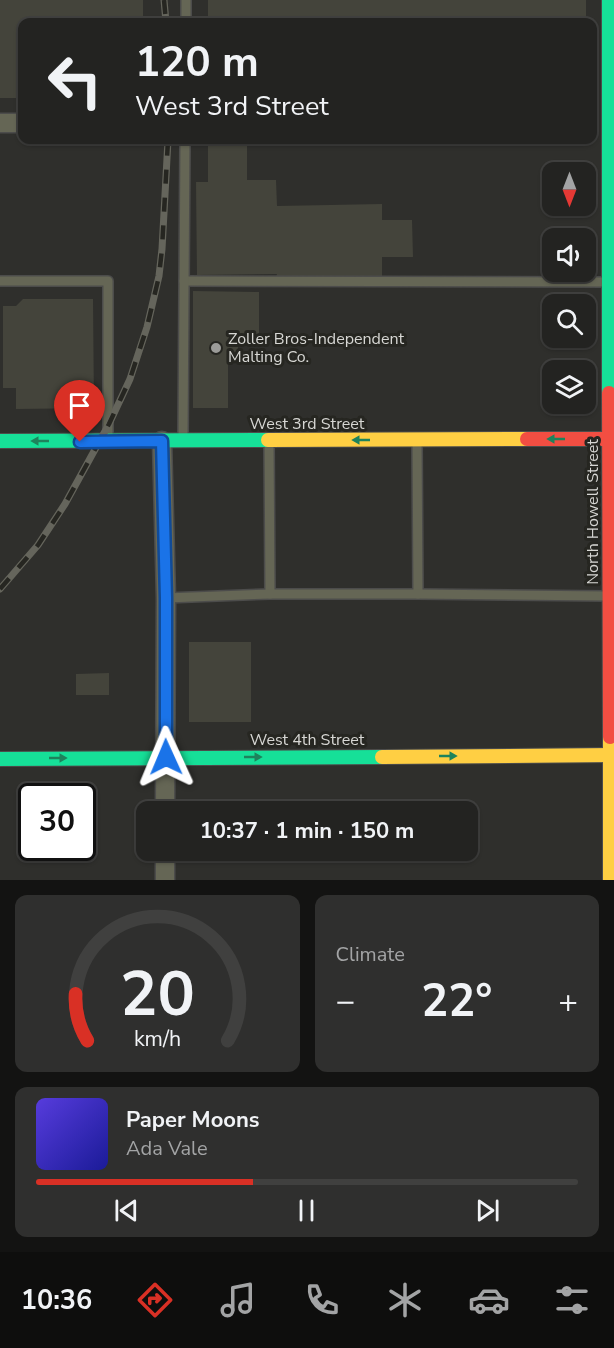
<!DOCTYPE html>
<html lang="en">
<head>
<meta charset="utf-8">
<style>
  :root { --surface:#232321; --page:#2f2f2e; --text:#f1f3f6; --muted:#a3a4a5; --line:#40403f; --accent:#d93025 }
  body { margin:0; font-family:"Nunito Sans",sans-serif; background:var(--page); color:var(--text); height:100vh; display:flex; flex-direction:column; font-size:22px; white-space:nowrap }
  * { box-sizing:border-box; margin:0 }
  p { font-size:20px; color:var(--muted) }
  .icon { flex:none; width:33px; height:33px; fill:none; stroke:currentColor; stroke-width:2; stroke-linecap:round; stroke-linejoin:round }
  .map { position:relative; height:880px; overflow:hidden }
  .side { display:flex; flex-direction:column; gap:15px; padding:15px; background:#131312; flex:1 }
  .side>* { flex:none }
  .guide { position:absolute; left:18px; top:18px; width:579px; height:126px; border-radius:12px; box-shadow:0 2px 4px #0004,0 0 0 2px var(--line); background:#232321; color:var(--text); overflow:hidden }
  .needle { width:39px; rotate:180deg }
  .tools { position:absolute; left:542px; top:162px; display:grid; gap:12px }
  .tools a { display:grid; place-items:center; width:54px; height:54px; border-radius:12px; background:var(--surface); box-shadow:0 2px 4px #0004,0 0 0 2px var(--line); font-size:30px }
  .speed { position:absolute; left:18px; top:783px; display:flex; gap:12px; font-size:30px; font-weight:700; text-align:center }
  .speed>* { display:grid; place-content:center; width:78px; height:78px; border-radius:50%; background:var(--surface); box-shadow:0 2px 4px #0004,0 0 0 2px var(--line); line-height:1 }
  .speed .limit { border:3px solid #111; border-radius:9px; background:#fff; color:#111 }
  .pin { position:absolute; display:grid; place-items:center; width:51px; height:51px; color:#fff; margin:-62px -26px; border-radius:50% 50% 50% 0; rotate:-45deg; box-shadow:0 0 6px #0007 }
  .pin .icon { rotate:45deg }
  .me { position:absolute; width:66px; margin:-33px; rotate:359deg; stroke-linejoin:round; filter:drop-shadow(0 0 4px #0008) }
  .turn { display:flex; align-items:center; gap:21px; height:126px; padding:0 18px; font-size:27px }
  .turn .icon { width:78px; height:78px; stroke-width:2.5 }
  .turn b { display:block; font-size:42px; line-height:51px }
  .big { font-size:45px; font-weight:700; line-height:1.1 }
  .side .tile { flex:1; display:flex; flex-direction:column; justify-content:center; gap:9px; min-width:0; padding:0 21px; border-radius:12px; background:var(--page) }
  .side .dial { align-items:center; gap:0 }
  .dial svg { height:156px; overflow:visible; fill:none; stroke:var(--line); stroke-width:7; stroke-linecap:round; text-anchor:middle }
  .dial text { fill:var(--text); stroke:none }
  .song { display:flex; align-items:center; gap:18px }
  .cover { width:72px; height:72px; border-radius:9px; background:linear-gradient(135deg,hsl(250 70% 55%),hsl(240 70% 35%)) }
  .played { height:6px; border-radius:3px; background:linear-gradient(90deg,var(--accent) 40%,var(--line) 40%) }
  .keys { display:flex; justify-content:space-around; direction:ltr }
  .heat { display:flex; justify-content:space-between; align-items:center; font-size:33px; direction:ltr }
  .side .tiles { flex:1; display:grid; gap:15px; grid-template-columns:1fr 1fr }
  .tile:last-child { grid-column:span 2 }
  .trip { position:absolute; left:136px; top:801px; width:342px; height:60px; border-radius:12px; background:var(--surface); box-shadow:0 2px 4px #0004,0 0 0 2px var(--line); font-weight:700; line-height:60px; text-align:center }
  .dock { display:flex; height:96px; justify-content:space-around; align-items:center; background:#0e0e0d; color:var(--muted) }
  .dock .icon { width:42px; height:42px }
  .dock .selected { color:var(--accent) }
  .dock b { font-size:27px; color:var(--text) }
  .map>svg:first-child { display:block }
  .building { fill:#44443b }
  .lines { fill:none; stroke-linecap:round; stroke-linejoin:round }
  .lane-casing { stroke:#4c4c4b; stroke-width:12 }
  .street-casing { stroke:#4c4c4b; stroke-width:21 }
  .fast-casing { stroke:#4c4c4b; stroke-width:16 }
  .slow-casing { stroke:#4c4c4b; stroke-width:16 }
  .jam-casing { stroke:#4c4c4b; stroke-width:16 }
  .lane { stroke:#656655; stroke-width:9 }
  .street { stroke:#656655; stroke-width:18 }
  .fast { stroke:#16e098; stroke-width:14 }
  .slow { stroke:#ffcf43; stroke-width:14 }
  .jam { stroke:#f24e42; stroke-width:14 }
  .rail-casing { stroke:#65655c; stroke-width:7 }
  .rail { stroke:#262621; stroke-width:4.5; stroke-dasharray:14; stroke-linecap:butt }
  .oneway { fill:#1e835c }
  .route-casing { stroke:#114b97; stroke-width:15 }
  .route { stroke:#1a73e8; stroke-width:10 }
  .poi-dot { fill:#9c9c99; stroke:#262621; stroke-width:2 }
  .labels { text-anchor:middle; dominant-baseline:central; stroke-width:6; stroke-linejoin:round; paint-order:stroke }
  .poi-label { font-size:16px; fill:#d7d7d4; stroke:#262621; text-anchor:start }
  .street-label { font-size:16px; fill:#d7d7d4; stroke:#262621 }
</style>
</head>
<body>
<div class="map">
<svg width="614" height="880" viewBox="0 0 614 880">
  <rect width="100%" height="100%" fill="#2f2f2c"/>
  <g class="building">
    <polygon points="0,0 143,0 143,22 22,22 22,98 0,98"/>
    <rect x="208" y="0" width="378" height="22"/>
    <polygon points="208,140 247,140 247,180 276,180 277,206 382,204 382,220 412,220 413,257 382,257 382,276 276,277 277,274 197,275 196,182 208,182"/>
    <polygon points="193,291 259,292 259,339 238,339 238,357 228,357 228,408 193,408"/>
    <polygon points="23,299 93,299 94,408 16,409 16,388 3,388 3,306 16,306"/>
    <rect x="189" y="642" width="62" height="80"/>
    <polygon points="109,673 109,695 76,695 76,674"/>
  </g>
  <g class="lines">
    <defs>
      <g id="lane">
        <polyline points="186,22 186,0"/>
        <polyline points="0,281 108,281 108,439"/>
        <polyline points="184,281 609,282"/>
        <polyline points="183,440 185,140"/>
        <polyline points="269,440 270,594"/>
        <polyline points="417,440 418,594"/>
        <polyline points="166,598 270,594 418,594 608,596"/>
      </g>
      <g id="street">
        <polyline points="0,123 22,123"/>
        <polyline points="162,441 166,598 165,812"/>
        <polyline points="165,880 165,850"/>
      </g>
      <g id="fast">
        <polyline points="609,0 609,393"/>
        <polyline points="0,441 268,440"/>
        <polyline points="0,759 382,757"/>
      </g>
      <g id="slow">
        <polyline points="268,440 527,439"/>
        <polyline points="610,737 610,880"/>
        <polyline points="382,757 614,755"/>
      </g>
      <g id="jam">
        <polyline points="609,393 610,737"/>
        <polyline points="527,439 614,439"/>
      </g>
    </defs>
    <use href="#lane" class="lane-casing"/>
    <use href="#street" class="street-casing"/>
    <use href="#fast" class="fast-casing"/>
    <use href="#slow" class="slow-casing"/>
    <use href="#jam" class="jam-casing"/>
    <use href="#lane" class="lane"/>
    <use href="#street" class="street"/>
    <use href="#fast" class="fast"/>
    <use href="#slow" class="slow"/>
    <use href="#jam" class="jam"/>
    <defs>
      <g id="rail">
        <polyline points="164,0 166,22"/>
        <polyline points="0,589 38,545 65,504 109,424 130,379 147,327 159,276 162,249 168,140"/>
      </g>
    </defs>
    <use href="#rail" class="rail-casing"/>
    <use href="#rail" class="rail"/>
  </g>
  <defs><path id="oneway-solid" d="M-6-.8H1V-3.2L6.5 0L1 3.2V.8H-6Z" transform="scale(1.5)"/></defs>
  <g class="oneway">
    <use href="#oneway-solid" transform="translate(556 439) rotate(180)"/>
    <use href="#oneway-solid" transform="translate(361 440) rotate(180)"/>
    <use href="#oneway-solid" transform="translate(40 441) rotate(-180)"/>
    <use href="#oneway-solid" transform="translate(448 756)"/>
    <use href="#oneway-solid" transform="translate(253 757)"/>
    <use href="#oneway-solid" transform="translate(58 758)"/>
  </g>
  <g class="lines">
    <defs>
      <polyline id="route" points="80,442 162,441 166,598 166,757"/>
    </defs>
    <use href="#route" class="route-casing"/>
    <use href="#route" class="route"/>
  </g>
  <circle class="poi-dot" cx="216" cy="348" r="6"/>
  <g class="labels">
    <g class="poi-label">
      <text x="228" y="339">Zoller Bros-Independent<tspan x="228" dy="18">Malting Co.</tspan></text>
    </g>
    <g class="street-label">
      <text x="307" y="424">West 3rd Street</text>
      <text transform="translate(593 512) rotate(-90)">North Howell Street</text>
      <text x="307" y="740">West 4th Street</text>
    </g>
  </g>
</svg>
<div class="tools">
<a><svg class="needle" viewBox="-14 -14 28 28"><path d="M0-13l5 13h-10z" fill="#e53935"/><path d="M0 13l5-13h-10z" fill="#a3a4a5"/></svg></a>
<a><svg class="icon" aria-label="sound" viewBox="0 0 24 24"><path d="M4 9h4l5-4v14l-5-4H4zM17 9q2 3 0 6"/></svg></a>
<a><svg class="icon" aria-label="search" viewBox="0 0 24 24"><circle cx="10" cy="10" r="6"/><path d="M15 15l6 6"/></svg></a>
<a><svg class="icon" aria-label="layers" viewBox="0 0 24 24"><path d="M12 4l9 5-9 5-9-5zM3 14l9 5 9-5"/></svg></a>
</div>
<div class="speed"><div class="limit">30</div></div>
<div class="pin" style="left:80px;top:442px;background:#d93025"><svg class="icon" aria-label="arrive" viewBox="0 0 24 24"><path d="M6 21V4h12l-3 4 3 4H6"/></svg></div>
<svg class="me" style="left:166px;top:757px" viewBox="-20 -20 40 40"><path d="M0-17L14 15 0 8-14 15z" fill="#1a73e8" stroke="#fff" stroke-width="4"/></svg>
<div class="trip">10:37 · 1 min · 150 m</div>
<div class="guide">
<div class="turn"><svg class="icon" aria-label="left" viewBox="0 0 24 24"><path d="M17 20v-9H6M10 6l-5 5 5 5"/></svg><div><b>120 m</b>West 3rd Street</div></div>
</div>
</div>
<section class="side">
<div class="tiles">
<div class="tile dial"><svg viewBox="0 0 100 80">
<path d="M14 69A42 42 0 1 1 86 69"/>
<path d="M14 69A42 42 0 0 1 8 45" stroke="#d93025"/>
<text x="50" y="56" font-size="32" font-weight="700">20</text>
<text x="50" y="72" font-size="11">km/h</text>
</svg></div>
<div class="tile"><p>Climate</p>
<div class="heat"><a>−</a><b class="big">22°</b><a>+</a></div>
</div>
<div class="tile">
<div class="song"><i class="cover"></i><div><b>Paper Moons</b><p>Ada Vale</p></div></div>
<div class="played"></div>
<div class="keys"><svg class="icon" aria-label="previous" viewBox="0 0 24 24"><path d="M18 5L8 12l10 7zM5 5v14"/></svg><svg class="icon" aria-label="pause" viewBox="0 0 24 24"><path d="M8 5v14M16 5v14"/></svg><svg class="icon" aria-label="next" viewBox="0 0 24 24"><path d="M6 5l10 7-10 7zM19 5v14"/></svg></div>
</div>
</div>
</section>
<nav class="dock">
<b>10:36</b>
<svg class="icon selected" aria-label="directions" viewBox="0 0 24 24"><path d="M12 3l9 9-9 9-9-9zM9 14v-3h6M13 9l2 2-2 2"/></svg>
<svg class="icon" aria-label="music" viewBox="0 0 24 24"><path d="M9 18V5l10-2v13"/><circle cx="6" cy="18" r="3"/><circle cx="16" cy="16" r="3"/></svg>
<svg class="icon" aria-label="phone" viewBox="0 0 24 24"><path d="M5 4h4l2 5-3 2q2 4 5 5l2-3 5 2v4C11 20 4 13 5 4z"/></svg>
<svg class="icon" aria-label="climate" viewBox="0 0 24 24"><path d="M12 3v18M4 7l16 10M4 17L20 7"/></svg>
<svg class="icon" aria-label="car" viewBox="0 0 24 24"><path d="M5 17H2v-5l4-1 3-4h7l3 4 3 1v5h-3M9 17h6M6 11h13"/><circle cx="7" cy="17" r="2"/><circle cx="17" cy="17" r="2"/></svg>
<svg class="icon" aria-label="filters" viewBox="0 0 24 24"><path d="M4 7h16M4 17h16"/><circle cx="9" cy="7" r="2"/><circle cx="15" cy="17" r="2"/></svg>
</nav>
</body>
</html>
